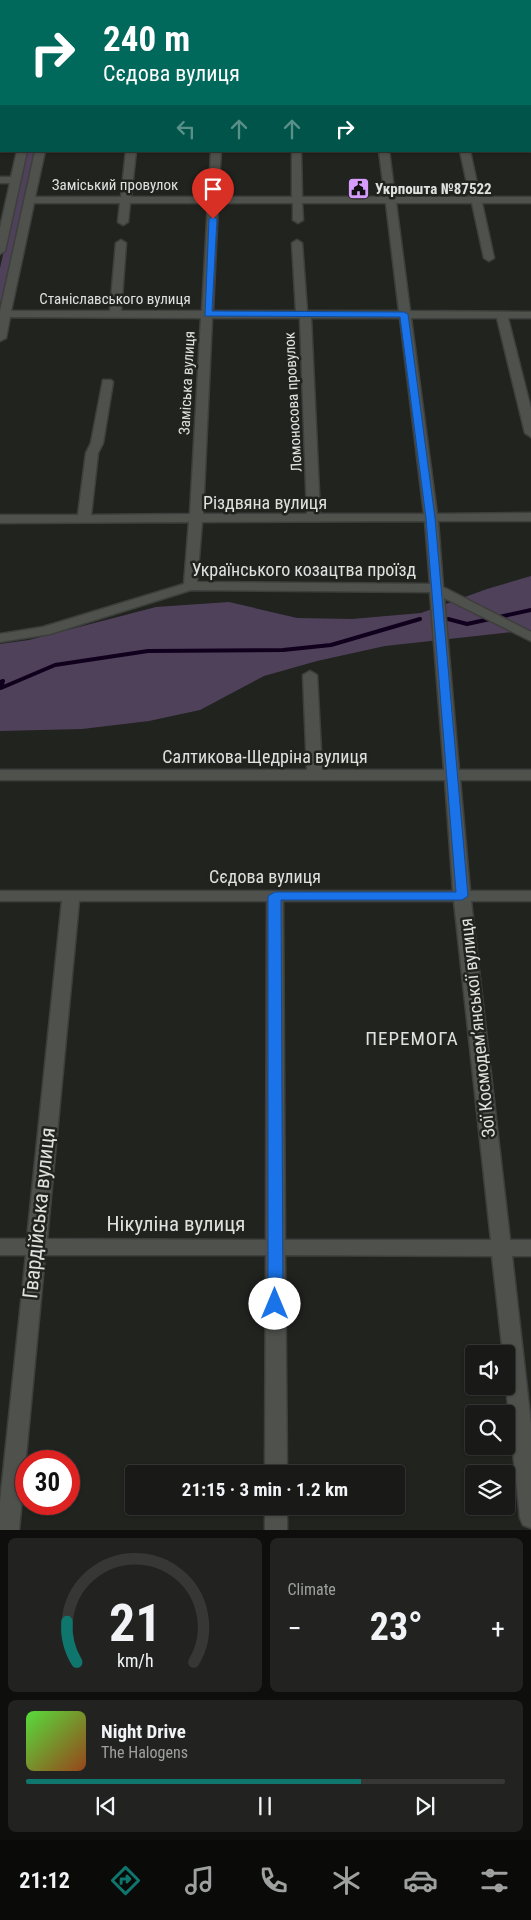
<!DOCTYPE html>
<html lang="en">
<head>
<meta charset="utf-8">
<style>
  :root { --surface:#191a17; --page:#222320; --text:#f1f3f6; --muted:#9fa1a1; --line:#373836; --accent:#0f766e }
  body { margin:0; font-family:"Roboto Condensed",sans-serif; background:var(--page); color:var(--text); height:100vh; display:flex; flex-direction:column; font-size:19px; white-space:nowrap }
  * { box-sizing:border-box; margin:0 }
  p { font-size:16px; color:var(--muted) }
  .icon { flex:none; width:28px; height:28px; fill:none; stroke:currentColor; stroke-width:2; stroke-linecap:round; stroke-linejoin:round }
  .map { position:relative; height:1530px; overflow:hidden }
  .panel { display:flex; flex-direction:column; gap:8px; padding:8px; background:#0e0e0d; flex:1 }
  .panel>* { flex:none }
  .banner { position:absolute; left:0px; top:0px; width:531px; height:152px; box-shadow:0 1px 4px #0004,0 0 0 1px var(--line); background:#00695c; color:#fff; overflow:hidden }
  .controls { position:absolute; left:465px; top:1345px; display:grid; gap:10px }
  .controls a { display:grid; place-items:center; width:50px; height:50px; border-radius:5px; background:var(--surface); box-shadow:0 1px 4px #0004,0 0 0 1px var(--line); font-size:25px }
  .speed { position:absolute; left:15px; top:1450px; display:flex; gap:10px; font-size:25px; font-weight:700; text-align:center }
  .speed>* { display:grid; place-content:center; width:65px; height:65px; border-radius:50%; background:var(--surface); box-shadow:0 1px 4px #0004,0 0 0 1px var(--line); line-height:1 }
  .speed .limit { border:8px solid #d22; background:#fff; color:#111 }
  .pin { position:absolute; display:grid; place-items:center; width:42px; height:42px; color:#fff; margin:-51px -21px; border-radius:50% 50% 50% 0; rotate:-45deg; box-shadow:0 0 5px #0007 }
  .pin .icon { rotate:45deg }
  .me { position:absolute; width:55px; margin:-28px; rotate:0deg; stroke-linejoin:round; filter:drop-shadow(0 0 4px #0008) }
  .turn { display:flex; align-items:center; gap:18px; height:105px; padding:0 20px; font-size:22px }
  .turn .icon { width:65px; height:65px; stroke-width:2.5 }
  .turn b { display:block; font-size:35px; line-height:42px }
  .lanes { display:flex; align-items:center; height:48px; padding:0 20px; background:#0003; justify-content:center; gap:25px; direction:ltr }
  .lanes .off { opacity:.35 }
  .big { font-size:38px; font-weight:700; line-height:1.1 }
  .panel .widget { flex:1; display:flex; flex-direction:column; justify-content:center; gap:8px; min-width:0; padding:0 18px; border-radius:8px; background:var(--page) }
  .panel .dial { align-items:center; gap:0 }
  .dial svg { height:130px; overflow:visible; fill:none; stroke:var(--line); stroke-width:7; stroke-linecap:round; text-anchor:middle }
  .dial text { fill:var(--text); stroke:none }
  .song { display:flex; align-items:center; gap:15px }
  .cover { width:60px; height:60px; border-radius:8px; background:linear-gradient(135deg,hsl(110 70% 55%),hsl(20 70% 35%)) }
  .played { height:5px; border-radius:2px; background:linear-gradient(90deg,var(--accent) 70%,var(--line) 70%) }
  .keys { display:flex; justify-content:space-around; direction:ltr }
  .heat { display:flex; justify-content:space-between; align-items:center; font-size:28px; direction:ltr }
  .panel .tiles { flex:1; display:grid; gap:8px; grid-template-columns:1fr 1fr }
  .widget:last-child { grid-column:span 2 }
  .trip { position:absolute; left:125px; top:1465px; width:280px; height:50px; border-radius:5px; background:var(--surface); box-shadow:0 1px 4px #0004,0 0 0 1px var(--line); font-weight:700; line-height:50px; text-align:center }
  .tabs { display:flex; height:80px; justify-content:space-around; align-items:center; background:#0a0a09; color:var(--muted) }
  .tabs .icon { width:35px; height:35px }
  .tabs .current { color:var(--accent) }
  .tabs b { font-size:22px; color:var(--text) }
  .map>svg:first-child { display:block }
  .green { fill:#50415b }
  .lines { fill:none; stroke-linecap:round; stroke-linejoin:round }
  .stream { stroke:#11001d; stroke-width:4 }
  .minor-casing { stroke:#3d3f3c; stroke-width:3 }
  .highway-casing { stroke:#3d3f3c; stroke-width:3 }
  .minor { fill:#4f514d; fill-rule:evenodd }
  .highway { fill:#8fc050; fill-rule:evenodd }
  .route { fill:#1a73e8; stroke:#114b97 }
  .labels { text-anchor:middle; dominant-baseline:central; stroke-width:5; stroke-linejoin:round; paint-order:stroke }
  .far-street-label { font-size:15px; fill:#e0e1df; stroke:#21231f }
  .far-poi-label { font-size:15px; font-weight:bold; fill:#e0e1df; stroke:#21231f; text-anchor:start }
  .street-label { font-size:18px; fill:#e0e1df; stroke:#21231f }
  .neighbourhood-label { font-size:19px; letter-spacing:1px; fill:#e0e1df; stroke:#21231f }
  .near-street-label { font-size:21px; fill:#e0e1df; stroke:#21231f }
</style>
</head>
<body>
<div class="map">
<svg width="531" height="1530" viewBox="0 0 531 1530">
  <rect width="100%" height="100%" fill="#21231f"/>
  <g class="green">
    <polygon points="27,151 36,151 5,302 0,302 0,268"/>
    <polygon points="531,576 531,630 385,646 317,661 264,676 200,710 149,721 82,729 0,731 0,644 29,640 156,607 229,602 297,618 352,619 421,613 487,589"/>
  </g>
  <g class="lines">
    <g class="stream">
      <polyline points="448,619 467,624 531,610"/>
      <polyline points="0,682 3,681 1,688 55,665 148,651 283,650 331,645 420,619"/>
    </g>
    <defs>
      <g id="minor">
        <polygon points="232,0 241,0 242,1 233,1"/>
        <rect x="530" y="36" width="1" height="6"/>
        <rect x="530" y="108" width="1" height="6"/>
        <polygon points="17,151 27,151 5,251 0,254 0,228 10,183 0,183 0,177 11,177"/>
        <path d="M 35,151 L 45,151 L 35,197 L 121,197 L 126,151 L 136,151 L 131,197 L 209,197 L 211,151 L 221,151 L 218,197 L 292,197 L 292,151 L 301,152 L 302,197 L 385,197 L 379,151 L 389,151 L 395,197 L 470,197 L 460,151 L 470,151 L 480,197 L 531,197 L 531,203 L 482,203 L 494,258 L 489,261 L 484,258 L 472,203 L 396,203 L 410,311 L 531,312 L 531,318 L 508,318 L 531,409 L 531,437 L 525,433 L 497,318 L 411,318 L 437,514 L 531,513 L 531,521 L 438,521 L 443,587 L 531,632 L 531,641 L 444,598 L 459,770 L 531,770 L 531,780 L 460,780 L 470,891 L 531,891 L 531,901 L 471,901 L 510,1240 L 531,1240 L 531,1256 L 512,1256 L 531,1424 L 531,1528 L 523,1525 L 520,1518 L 506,1386 L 506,1354 L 503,1354 L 492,1256 L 285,1255 L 287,1474 L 265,1474 L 266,1255 L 45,1255 L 19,1530 L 0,1530 L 0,1502 L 26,1255 L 0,1255 L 0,1239 L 27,1239 L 62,901 L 0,901 L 0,891 L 453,891 L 445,780 L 0,780 L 0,770 L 307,770 L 303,675 L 310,671 L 317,675 L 322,770 L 444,770 L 430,592 L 191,590 L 50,634 L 0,642 L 0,634 L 43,627 L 184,584 L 189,522 L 0,523 L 0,515 L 78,515 L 86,453 L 91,443 L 103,380 L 111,380 L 113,382 L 103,443 L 98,453 L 91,515 L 190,514 L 201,318 L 10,317 L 6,338 L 0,341 L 0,311 ZM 34,203 L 120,203 L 118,222 L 123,225 L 128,222 L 130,203 L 208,203 L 202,311 L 121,311 L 126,243 L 121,240 L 116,243 L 110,311 L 11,311 ZM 218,203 L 293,203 L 293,220 L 298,223 L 303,220 L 302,203 L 386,203 L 399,311 L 307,311 L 302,243 L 297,240 L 292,243 L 296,311 L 213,311 ZM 212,318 L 300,318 L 307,514 L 203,514 ZM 311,318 L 400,318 L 424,514 L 320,514 ZM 425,521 L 430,584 L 197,582 L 202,522 ZM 79,901 L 267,901 L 266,1240 L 47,1239 ZM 283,901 L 454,901 L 491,1240 L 285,1240 Z"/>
        <rect x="265" y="1506" width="22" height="24"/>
      </g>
      <rect id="highway" x="0" y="67" width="1" height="6"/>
    </defs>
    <use href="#minor" class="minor-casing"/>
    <use href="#highway" class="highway-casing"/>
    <use href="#minor" class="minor"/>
    <use href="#highway" class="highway"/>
  </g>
  <polygon class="route" points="213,216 217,219 212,311 404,312 408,314 435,518 468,896 462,900 281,900 283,1304 281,1309 275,1311 270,1309 268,1304 268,896 275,892 456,892 426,518 400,317 205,316 209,219"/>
  <defs>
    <symbol id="civic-square" viewBox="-11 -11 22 22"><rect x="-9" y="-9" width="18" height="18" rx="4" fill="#d59cfb" stroke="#21231f"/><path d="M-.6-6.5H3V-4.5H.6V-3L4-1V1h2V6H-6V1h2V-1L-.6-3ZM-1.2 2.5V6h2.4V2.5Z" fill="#111"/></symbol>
  </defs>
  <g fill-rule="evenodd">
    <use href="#civic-square" x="346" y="176" width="25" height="25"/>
  </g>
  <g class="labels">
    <g class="far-street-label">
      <text x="115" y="185">Заміський провулок</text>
      <text x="115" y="299">Станіславського вулиця</text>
      <text transform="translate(187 383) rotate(-87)">Заміська вулиця</text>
      <text transform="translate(293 402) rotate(-93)">Ломоносова провулок</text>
    </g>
    <g class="far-poi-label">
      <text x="375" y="189">Укрпошта №87522</text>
    </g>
    <g class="street-label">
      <text x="265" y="502">Різдвяна вулиця</text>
      <text x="304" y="569">Українського козацтва проїзд</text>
      <text x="265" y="756">Салтикова-Щедріна вулиця</text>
      <text x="265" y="876">Сєдова вулиця</text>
      <text transform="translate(477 1028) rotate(-96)">Зої Космодем’янської вулиця</text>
    </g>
    <g class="neighbourhood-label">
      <text x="412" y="1038">ПЕРЕМОГА</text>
    </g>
    <g class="near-street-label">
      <text transform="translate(39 1213) rotate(-84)">Гвардійська вулиця</text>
      <text x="176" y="1224">Нікуліна вулиця</text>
    </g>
  </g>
</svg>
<div class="controls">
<a><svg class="icon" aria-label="sound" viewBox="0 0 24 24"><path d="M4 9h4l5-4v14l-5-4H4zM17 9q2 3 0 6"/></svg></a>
<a><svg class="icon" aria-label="search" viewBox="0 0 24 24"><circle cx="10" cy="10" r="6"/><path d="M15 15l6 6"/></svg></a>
<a><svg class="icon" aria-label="layers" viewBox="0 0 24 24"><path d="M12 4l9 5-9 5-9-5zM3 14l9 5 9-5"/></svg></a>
</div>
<div class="speed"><div class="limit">30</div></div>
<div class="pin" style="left:213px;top:219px;background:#d93025"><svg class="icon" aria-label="arrive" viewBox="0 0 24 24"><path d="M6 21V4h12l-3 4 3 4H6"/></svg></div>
<svg class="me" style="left:275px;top:1304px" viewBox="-20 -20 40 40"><circle r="19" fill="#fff"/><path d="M0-13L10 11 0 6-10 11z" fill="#1a73e8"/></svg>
<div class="trip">21:15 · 3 min · 1.2 km</div>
<div class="banner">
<div class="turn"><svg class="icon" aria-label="right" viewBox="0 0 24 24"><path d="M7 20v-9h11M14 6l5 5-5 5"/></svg><div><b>240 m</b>Сєдова вулиця</div></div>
<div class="lanes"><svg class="icon off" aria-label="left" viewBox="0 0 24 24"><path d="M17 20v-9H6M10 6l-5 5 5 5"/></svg><svg class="icon off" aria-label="ahead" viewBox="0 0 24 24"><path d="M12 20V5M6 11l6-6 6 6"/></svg><svg class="icon off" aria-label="ahead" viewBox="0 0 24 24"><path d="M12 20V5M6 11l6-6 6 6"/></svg><svg class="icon" aria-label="right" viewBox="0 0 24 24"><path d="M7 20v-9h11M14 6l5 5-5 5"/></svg></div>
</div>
</div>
<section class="panel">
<div class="tiles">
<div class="widget dial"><svg viewBox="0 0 100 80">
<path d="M14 69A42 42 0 1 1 86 69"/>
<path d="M14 69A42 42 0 0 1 8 44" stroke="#0f766e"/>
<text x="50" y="56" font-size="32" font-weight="700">21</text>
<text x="50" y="72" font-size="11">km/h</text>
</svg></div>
<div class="widget"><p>Climate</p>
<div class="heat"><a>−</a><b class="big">23°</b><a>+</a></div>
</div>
<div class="widget">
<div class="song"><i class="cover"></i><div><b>Night Drive</b><p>The Halogens</p></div></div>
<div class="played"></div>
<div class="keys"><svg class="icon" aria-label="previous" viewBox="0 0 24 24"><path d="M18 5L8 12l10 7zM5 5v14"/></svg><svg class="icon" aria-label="pause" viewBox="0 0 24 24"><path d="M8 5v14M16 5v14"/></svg><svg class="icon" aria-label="next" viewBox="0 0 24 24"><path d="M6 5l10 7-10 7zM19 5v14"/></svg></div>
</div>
</div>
</section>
<nav class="tabs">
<b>21:12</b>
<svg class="icon current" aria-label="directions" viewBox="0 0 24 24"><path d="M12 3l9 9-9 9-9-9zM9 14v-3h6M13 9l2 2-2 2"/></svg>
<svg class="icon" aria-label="music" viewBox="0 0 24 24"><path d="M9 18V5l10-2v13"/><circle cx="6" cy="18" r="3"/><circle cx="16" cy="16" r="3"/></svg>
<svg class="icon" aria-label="phone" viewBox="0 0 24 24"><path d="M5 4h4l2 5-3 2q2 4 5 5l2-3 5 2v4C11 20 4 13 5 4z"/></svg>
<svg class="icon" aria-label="climate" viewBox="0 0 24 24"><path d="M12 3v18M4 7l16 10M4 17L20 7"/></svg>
<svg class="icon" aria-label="car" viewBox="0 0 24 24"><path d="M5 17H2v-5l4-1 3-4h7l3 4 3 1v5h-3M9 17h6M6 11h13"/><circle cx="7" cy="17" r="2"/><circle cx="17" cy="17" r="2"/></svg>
<svg class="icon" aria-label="filters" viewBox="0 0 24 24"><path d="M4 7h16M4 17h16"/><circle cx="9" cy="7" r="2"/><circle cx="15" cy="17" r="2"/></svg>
</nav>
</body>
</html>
